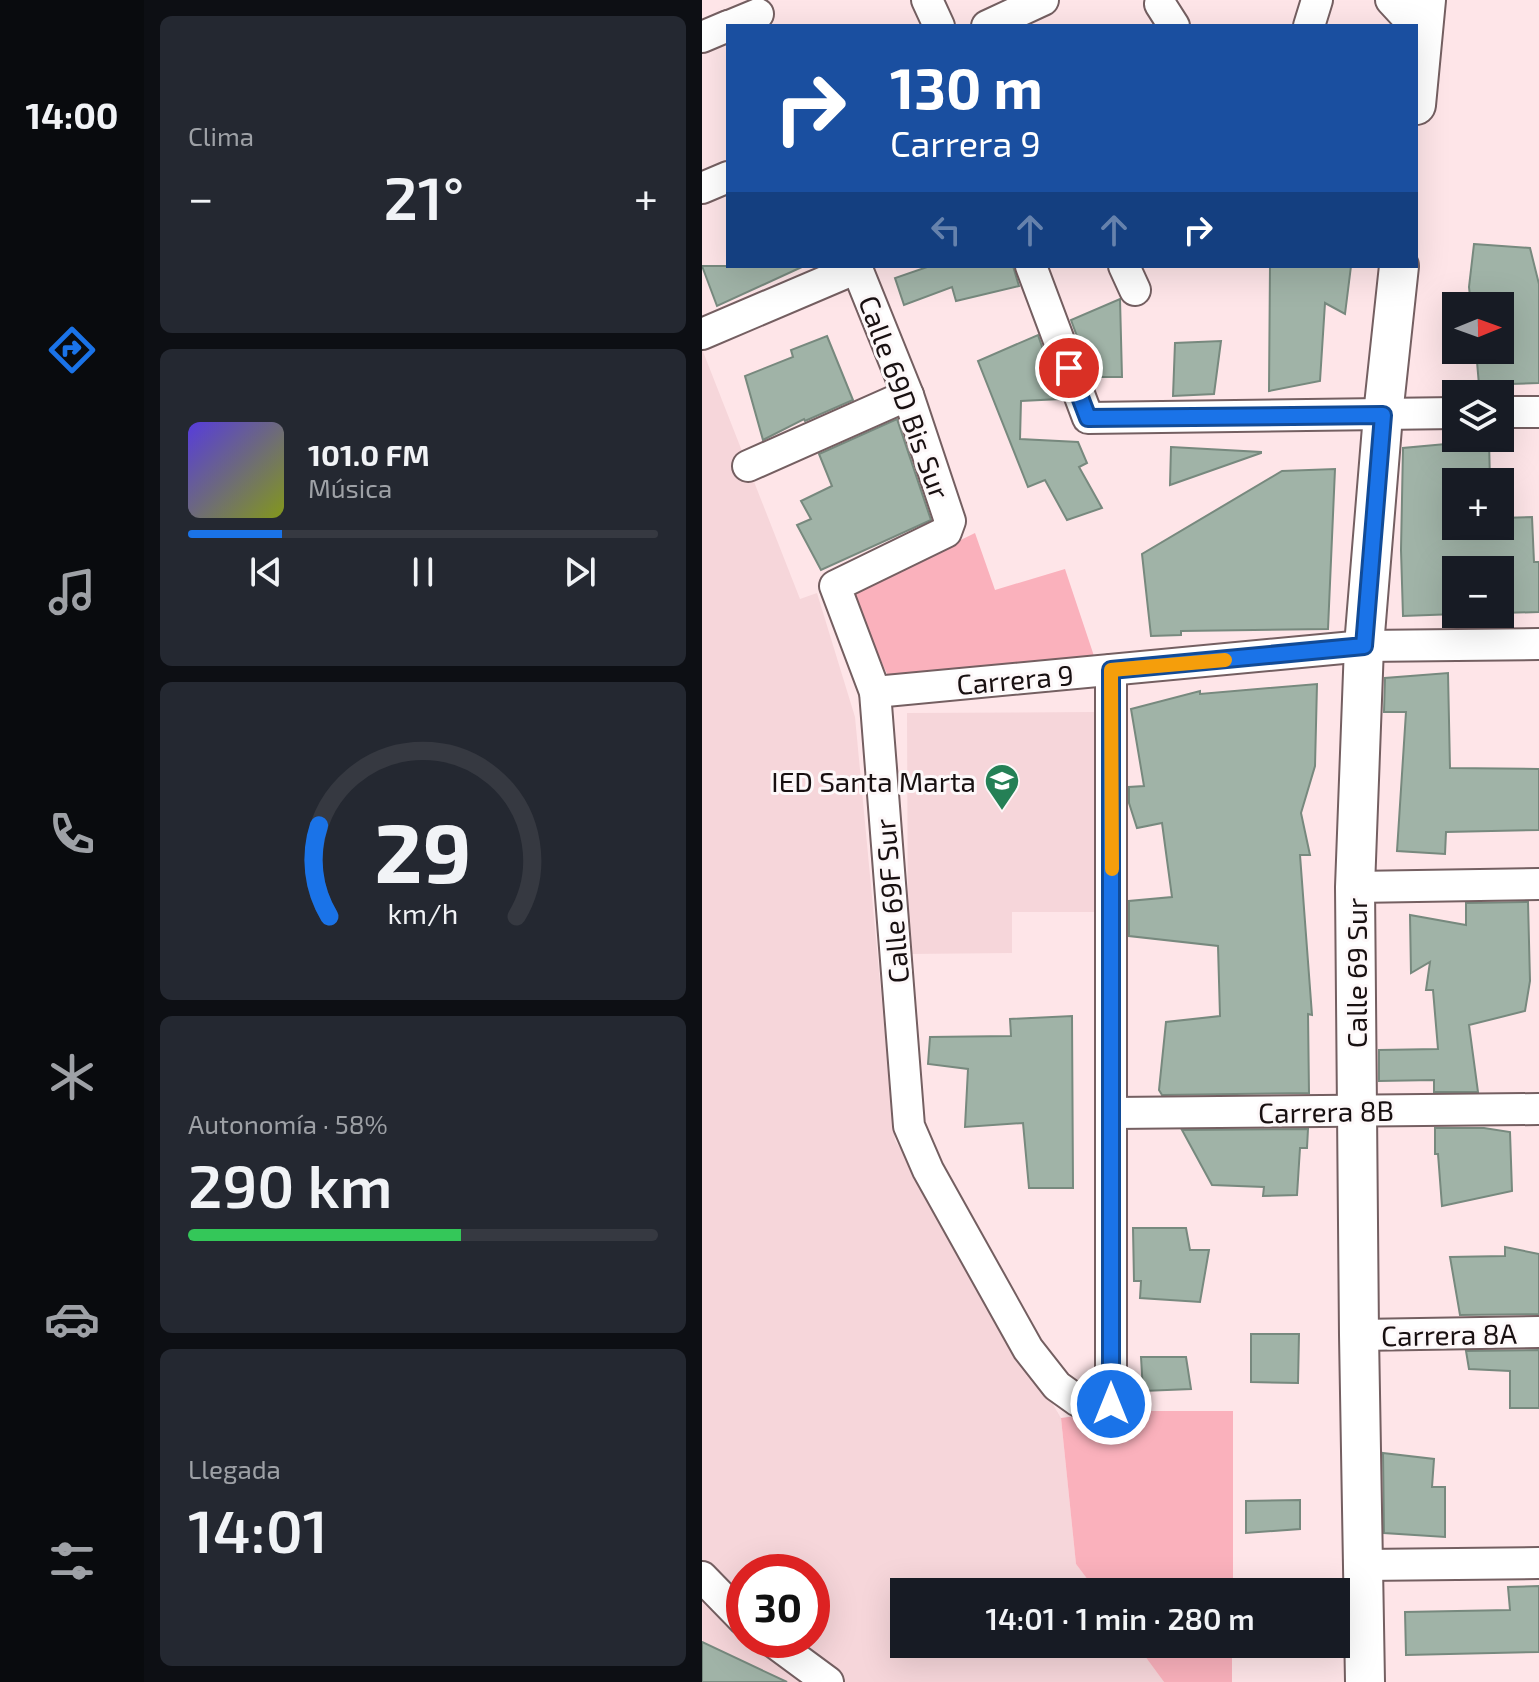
<!DOCTYPE html>
<html lang="es">
<head>
<meta charset="utf-8">
<style>
  :root { --surface:#171b24; --page:#242831; --text:#f1f3f6; --muted:#9ea1a6; --line:#363941; --accent:#1a73e8 }
  body { margin:0; font-family:"Exo 2",sans-serif; background:var(--page); color:var(--text); height:100vh; display:flex; flex-direction:column; font-size:30px; white-space:nowrap }
  * { box-sizing:border-box; margin:0 }
  p { font-size:26px; color:var(--muted) }
  .icon { flex:none; width:44px; height:44px; fill:none; stroke:currentColor; stroke-width:2; stroke-linecap:round; stroke-linejoin:round }
  .map { position:relative; flex:1; overflow:hidden }
  .details { display:flex; flex-direction:column; gap:16px; padding:16px; background:#0d0f14; width:558px }
  .details>* { flex:none }
  .hud { position:absolute; left:24px; top:24px; width:692px; height:244px; border-radius:0px; box-shadow:0 8px 32px #0002; background:#1a4fa0; color:#fff; overflow:hidden }
  .needle { width:52px; rotate:89deg }
  .tools { position:absolute; left:740px; top:292px; display:grid; gap:16px }
  .tools a { display:grid; place-items:center; width:72px; height:72px; border-radius:0px; background:var(--surface); box-shadow:0 8px 32px #0002; font-size:40px }
  .speed { position:absolute; left:24px; top:1554px; display:flex; gap:16px; font-size:40px; font-weight:700; text-align:center }
  .speed>* { display:grid; place-content:center; width:104px; height:104px; border-radius:50%; background:var(--surface); box-shadow:0 8px 32px #0002; line-height:1 }
  .speed .limit { border:12px solid #d22; background:#fff; color:#111 }
  .pin { position:absolute; display:grid; place-items:center; width:68px; height:68px; color:#fff; margin:-34px; border:4px solid #fff; border-radius:50%; box-shadow:0 2px 8px #0007 }
  .me { position:absolute; width:88px; margin:-44px; rotate:0deg; stroke-linejoin:round; filter:drop-shadow(0 0 6px #0008) }
  .turn { display:flex; align-items:center; gap:28px; height:168px; padding:0 32px; font-size:36px }
  .turn .icon { width:104px; height:104px; stroke-width:2.5 }
  .turn b { display:block; font-size:56px; line-height:68px }
  .lanes { display:flex; align-items:center; height:76px; padding:0 32px; background:#0003; justify-content:center; gap:40px; direction:ltr }
  .lanes .off { opacity:.35 }
  .big { font-size:60px; font-weight:600; line-height:1.1 }
  .details .widget { flex:1; display:flex; flex-direction:column; justify-content:center; gap:12px; min-width:0; padding:0 28px; border-radius:12px; background:var(--page) }
  .details .dial { align-items:center; gap:0 }
  .dial svg { height:208px; overflow:visible; fill:none; stroke:var(--line); stroke-width:7; stroke-linecap:round; text-anchor:middle }
  .dial text { fill:var(--text); stroke:none }
  .song { display:flex; align-items:center; gap:24px }
  .cover { width:96px; height:96px; border-radius:12px; background:linear-gradient(135deg,hsl(250 70% 55%),hsl(70 70% 35%)) }
  .played { height:8px; border-radius:4px; background:linear-gradient(90deg,var(--accent) 20%,var(--line) 20%) }
  .keys { display:flex; justify-content:space-around; direction:ltr }
  .heat { display:flex; justify-content:space-between; align-items:center; font-size:44px; direction:ltr }
  .charge { height:12px; border-radius:6px; background:linear-gradient(90deg,#34c759 58%,var(--line) 0) }
  .trip { position:absolute; left:188px; top:1578px; width:460px; height:80px; border-radius:0px; background:var(--surface); box-shadow:0 8px 32px #0002; font-weight:600; line-height:80px; text-align:center }
  main { display:flex; flex:1; min-height:0 }
  .dock { display:flex; flex-direction:column; width:144px; justify-content:space-around; align-items:center; background:#090b0e; color:var(--muted) }
  .dock .icon { width:56px; height:56px }
  .dock .active { color:var(--accent) }
  .dock b { font-size:36px; color:var(--text) }
  .map>svg:first-child { display:block }
  .built { fill:#f6d6da; fill-rule:evenodd }
  .green { fill:#fab1bc }
  .building { fill:#a0b3a7; stroke:#77897e; stroke-width:2 }
  .lines { fill:none; stroke-linecap:round; stroke-linejoin:round }
  .minor-casing { stroke:#745f61; stroke-width:34 }
  .tertiary-casing { stroke:#745f61; stroke-width:42 }
  .minor { stroke:#fff; stroke-width:30 }
  .tertiary { stroke:#fff; stroke-width:38 }
  .route-casing { stroke:#114b97; stroke-width:20 }
  .route { stroke:#1a73e8; stroke-width:14 }
  .slow { stroke:#f59e0b; stroke-width:14 }
  .labels { text-anchor:middle; dominant-baseline:central; stroke-width:6; stroke-linejoin:round; paint-order:stroke }
  .street-label { font-size:28px; fill:#181011; stroke:#fdf8f9 }
  .poi-label { font-size:28px; fill:#181011; stroke:#fdf8f9; text-anchor:end }
</style>
</head>
<body>
<main>
<nav class="dock">
<b>14:00</b>
<svg class="icon active" aria-label="directions" viewBox="0 0 24 24"><path d="M12 3l9 9-9 9-9-9zM9 14v-3h6M13 9l2 2-2 2"/></svg>
<svg class="icon" aria-label="music" viewBox="0 0 24 24"><path d="M9 18V5l10-2v13"/><circle cx="6" cy="18" r="3"/><circle cx="16" cy="16" r="3"/></svg>
<svg class="icon" aria-label="phone" viewBox="0 0 24 24"><path d="M5 4h4l2 5-3 2q2 4 5 5l2-3 5 2v4C11 20 4 13 5 4z"/></svg>
<svg class="icon" aria-label="climate" viewBox="0 0 24 24"><path d="M12 3v18M4 7l16 10M4 17L20 7"/></svg>
<svg class="icon" aria-label="car" viewBox="0 0 24 24"><path d="M5 17H2v-5l4-1 3-4h7l3 4 3 1v5h-3M9 17h6M6 11h13"/><circle cx="7" cy="17" r="2"/><circle cx="17" cy="17" r="2"/></svg>
<svg class="icon" aria-label="filters" viewBox="0 0 24 24"><path d="M4 7h16M4 17h16"/><circle cx="9" cy="7" r="2"/><circle cx="15" cy="17" r="2"/></svg>
</nav>
<section class="details">
<div class="widget"><p>Clima</p>
<div class="heat"><a>−</a><b class="big">21°</b><a>+</a></div>
</div>
<div class="widget">
<div class="song"><i class="cover"></i><div><b>101.0 FM</b><p>Música</p></div></div>
<div class="played"></div>
<div class="keys"><svg class="icon" aria-label="previous" viewBox="0 0 24 24"><path d="M18 5L8 12l10 7zM5 5v14"/></svg><svg class="icon" aria-label="pause" viewBox="0 0 24 24"><path d="M8 5v14M16 5v14"/></svg><svg class="icon" aria-label="next" viewBox="0 0 24 24"><path d="M6 5l10 7-10 7zM19 5v14"/></svg></div>
</div>
<div class="widget dial"><svg viewBox="0 0 100 80">
<path d="M14 69A42 42 0 1 1 86 69"/>
<path d="M14 69A42 42 0 0 1 10 34" stroke="#1a73e8"/>
<text x="50" y="56" font-size="32" font-weight="700">29</text>
<text x="50" y="72" font-size="11">km/h</text>
</svg></div>
<div class="widget"><p>Autonomía · 58%</p><b class="big">290 km</b><div class="charge"></div></div>
<div class="widget"><p>Llegada</p><b class="big">14:01</b></div>
</section>
<div class="map">
<svg width="837" height="1682" viewBox="0 0 837 1682">
  <rect width="100%" height="100%" fill="#fee5e8"/>
  <g class="built">
    <path d="M 0,349 L 98,599 L 115,593 L 153,717 L 193,1140 L 359,1418 L 374,1564 L 395,1592 L 202,1592 L 202,1644 L 434,1644 L 462,1682 L 0,1682 ZM 42,1572 L 110,1572 L 110,1640 L 42,1640 Z"/>
    <polygon points="394,712 395,912 310,912 310,953 206,954 205,713"/>
  </g>
  <g class="green">
    <polygon points="273,533 293,590 363,569 394,662 186,676 148,594"/>
    <polygon points="411,1411 531,1411 531,1592 395,1592 374,1564 359,1418"/>
    <polygon points="434,1644 530,1644 530,1682 462,1682"/>
  </g>
  <g class="building">
    <polygon points="772,244 828,248 837,284 837,383 777,385 774,350 798,350 798,306 769,306 767,287"/>
    <polygon points="0,266 102,266 15,306"/>
    <polygon points="228,266 311,266 317,286 254,301 250,287 202,305 193,278"/>
    <polygon points="568,266 649,266 643,314 623,303 618,381 567,391"/>
    <polygon points="418,299 420,377 390,377 369,320"/>
    <polygon points="336,335 358,399 319,401 318,439 376,442 385,463 377,467 400,508 365,520 343,480 326,487 276,361"/>
    <polygon points="125,336 151,400 103,421 102,419 61,440 43,376 91,357 89,350"/>
    <polygon points="519,341 512,394 471,396 473,343"/>
    <polygon points="195,419 229,520 119,570 95,525 109,519 99,501 130,486 117,454"/>
    <polygon points="787,440 788,482 754,482 754,526 798,526 798,518 830,517 832,562 837,562 837,612 798,613 798,570 754,570 754,614 701,616 699,550 701,448"/>
    <polygon points="469,447 559,452 559,453 468,485"/>
    <polygon points="633,469 626,629 479,631 479,635 449,636 440,554 580,471"/>
    <polygon points="746,673 748,768 837,769 837,830 744,832 743,854 695,851 704,712 682,712 683,678"/>
    <polygon points="615,684 613,766 599,813 608,855 598,855 610,1015 606,1014 607,1093 460,1095 457,1090 464,1022 518,1016 516,946 427,936 427,901 470,897 460,823 435,828 427,803 427,787 442,786 429,709 498,691 498,694"/>
    <polygon points="826,902 828,981 823,1011 767,1025 776,1092 732,1092 732,1080 677,1081 677,1050 736,1049 731,990 724,990 728,962 709,973 708,915 764,925 764,903"/>
    <polygon points="370,1016 371,1188 327,1188 321,1123 263,1127 266,1069 226,1064 228,1037 309,1036 308,1019"/>
    <polygon points="733,1128 782,1128 808,1132 810,1191 740,1206 736,1154 733,1154"/>
    <polygon points="606,1129 605,1148 598,1148 595,1195 561,1196 562,1187 510,1185 480,1130"/>
    <polygon points="431,1228 484,1228 488,1250 507,1250 498,1302 438,1298 439,1281 432,1281"/>
    <polygon points="803,1247 837,1254 837,1314 758,1315 748,1257 803,1256"/>
    <polygon points="549,1334 597,1334 596,1383 549,1382"/>
    <polygon points="837,1350 837,1408 808,1408 808,1371 767,1369 764,1351"/>
    <polygon points="439,1357 484,1357 489,1389 441,1391"/>
    <polygon points="681,1453 732,1459 730,1487 743,1487 743,1537 682,1533"/>
    <polygon points="598,1500 598,1529 544,1533 544,1501"/>
    <polygon points="837,1586 837,1652 704,1655 703,1612 808,1610 806,1587"/>
    <polygon points="0,1642 85,1682 0,1682"/>
  </g>
  <g class="lines">
    <defs>
      <g id="minor">
        <polyline points="225,0 237,26"/>
        <polyline points="689,0 713,26"/>
        <polyline points="458,4 472,26"/>
        <polyline points="27,26 56,14"/>
        <polyline points="285,26 341,0"/>
        <polyline points="607,26 615,0"/>
        <polyline points="0,37 26,26"/>
        <polyline points="0,188 26,177"/>
        <polyline points="154,266 206,395 248,521 244,532 133,586 173,692 207,1126 226,1170 326,1349 355,1386 376,1401 409,1404 409,670"/>
        <polyline points="329,266 386,418 754,413"/>
        <polyline points="422,266 433,290"/>
        <polyline points="0,334 155,268"/>
        <polyline points="798,412 837,412"/>
        <polyline points="46,466 206,395"/>
        <polyline points="173,692 662,646 837,644"/>
        <polyline points="653,887 837,884"/>
        <polyline points="411,1113 837,1109"/>
        <polyline points="657,1335 837,1332"/>
        <polyline points="662,1565 837,1563"/>
        <polyline points="0,1577 42,1620"/>
        <polyline points="69,1640 126,1682"/>
      </g>
      <g id="tertiary">
        <polyline points="714,105 724,0"/>
        <polyline points="663,1682 657,1335 653,887 662,646 681,415 697,266"/>
      </g>
    </defs>
    <use href="#minor" class="minor-casing"/>
    <use href="#tertiary" class="tertiary-casing"/>
    <use href="#minor" class="minor"/>
    <use href="#tertiary" class="tertiary"/>
  </g>
  <g class="lines">
    <defs>
      <polyline id="route" points="367,368 386,418 681,415 662,646 409,670 409,1404"/>
    </defs>
    <use href="#route" class="route-casing"/>
    <use href="#route" class="route"/>
    <polyline class="slow" points="410,869 409,670 523,660"/>
  </g>
  <defs>
    <symbol id="school-pin" viewBox="-11 -11 22 30"><path d="M0 17L-7.5 6A9.5 9.5 0 1 1 7.5 6Z" fill="#258056" stroke="#fdf8f9"/><path d="M0-5L7-2L0 1L-7-2ZM-4 1L0 2.5L4 1V4Q0 6-4 4Z" fill="#fff"/></symbol>
  </defs>
  <g fill-rule="evenodd">
    <use href="#school-pin" x="280" y="761" width="40" height="54"/>
  </g>
  <g class="labels">
    <g class="street-label">
      <text transform="translate(203 397) rotate(70)">Calle 69D Bis Sur</text>
      <text transform="translate(313 679) rotate(-5)">Carrera 9</text>
      <text transform="translate(189 901) rotate(-95)">Calle 69F Sur</text>
      <text transform="translate(654 973) rotate(-90)">Calle 69 Sur</text>
      <text transform="translate(624 1111) rotate(-1)">Carrera 8B</text>
      <text transform="translate(747 1334) rotate(-1)">Carrera 8A</text>
    </g>
    <g class="poi-label">
      <text x="274" y="781">IED Santa Marta</text>
    </g>
  </g>
</svg>
<div class="tools">
<a><svg class="needle" viewBox="-14 -14 28 28"><path d="M0-13l5 13h-10z" fill="#e53935"/><path d="M0 13l5-13h-10z" fill="#9ea1a6"/></svg></a>
<a><svg class="icon" aria-label="layers" viewBox="0 0 24 24"><path d="M12 4l9 5-9 5-9-5zM3 14l9 5 9-5"/></svg></a>
<a>+</a>
<a>−</a>
</div>
<div class="speed"><div class="limit">30</div></div>
<div class="pin" style="left:367px;top:368px;background:#d93025"><svg class="icon" aria-label="arrive" viewBox="0 0 24 24"><path d="M6 21V4h12l-3 4 3 4H6"/></svg></div>
<svg class="me" style="left:409px;top:1404px" viewBox="-20 -20 40 40"><circle r="17" fill="#1a73e8" stroke="#fff" stroke-width="3"/><path d="M0-11L8 9 0 5-8 9z" fill="#fff"/></svg>
<div class="trip">14:01 · 1 min · 280 m</div>
<div class="hud">
<div class="turn"><svg class="icon" aria-label="right" viewBox="0 0 24 24"><path d="M7 20v-9h11M14 6l5 5-5 5"/></svg><div><b>130 m</b>Carrera 9</div></div>
<div class="lanes"><svg class="icon off" aria-label="left" viewBox="0 0 24 24"><path d="M17 20v-9H6M10 6l-5 5 5 5"/></svg><svg class="icon off" aria-label="ahead" viewBox="0 0 24 24"><path d="M12 20V5M6 11l6-6 6 6"/></svg><svg class="icon off" aria-label="ahead" viewBox="0 0 24 24"><path d="M12 20V5M6 11l6-6 6 6"/></svg><svg class="icon" aria-label="right" viewBox="0 0 24 24"><path d="M7 20v-9h11M14 6l5 5-5 5"/></svg></div>
</div>
</div>
</main>
</body>
</html>
